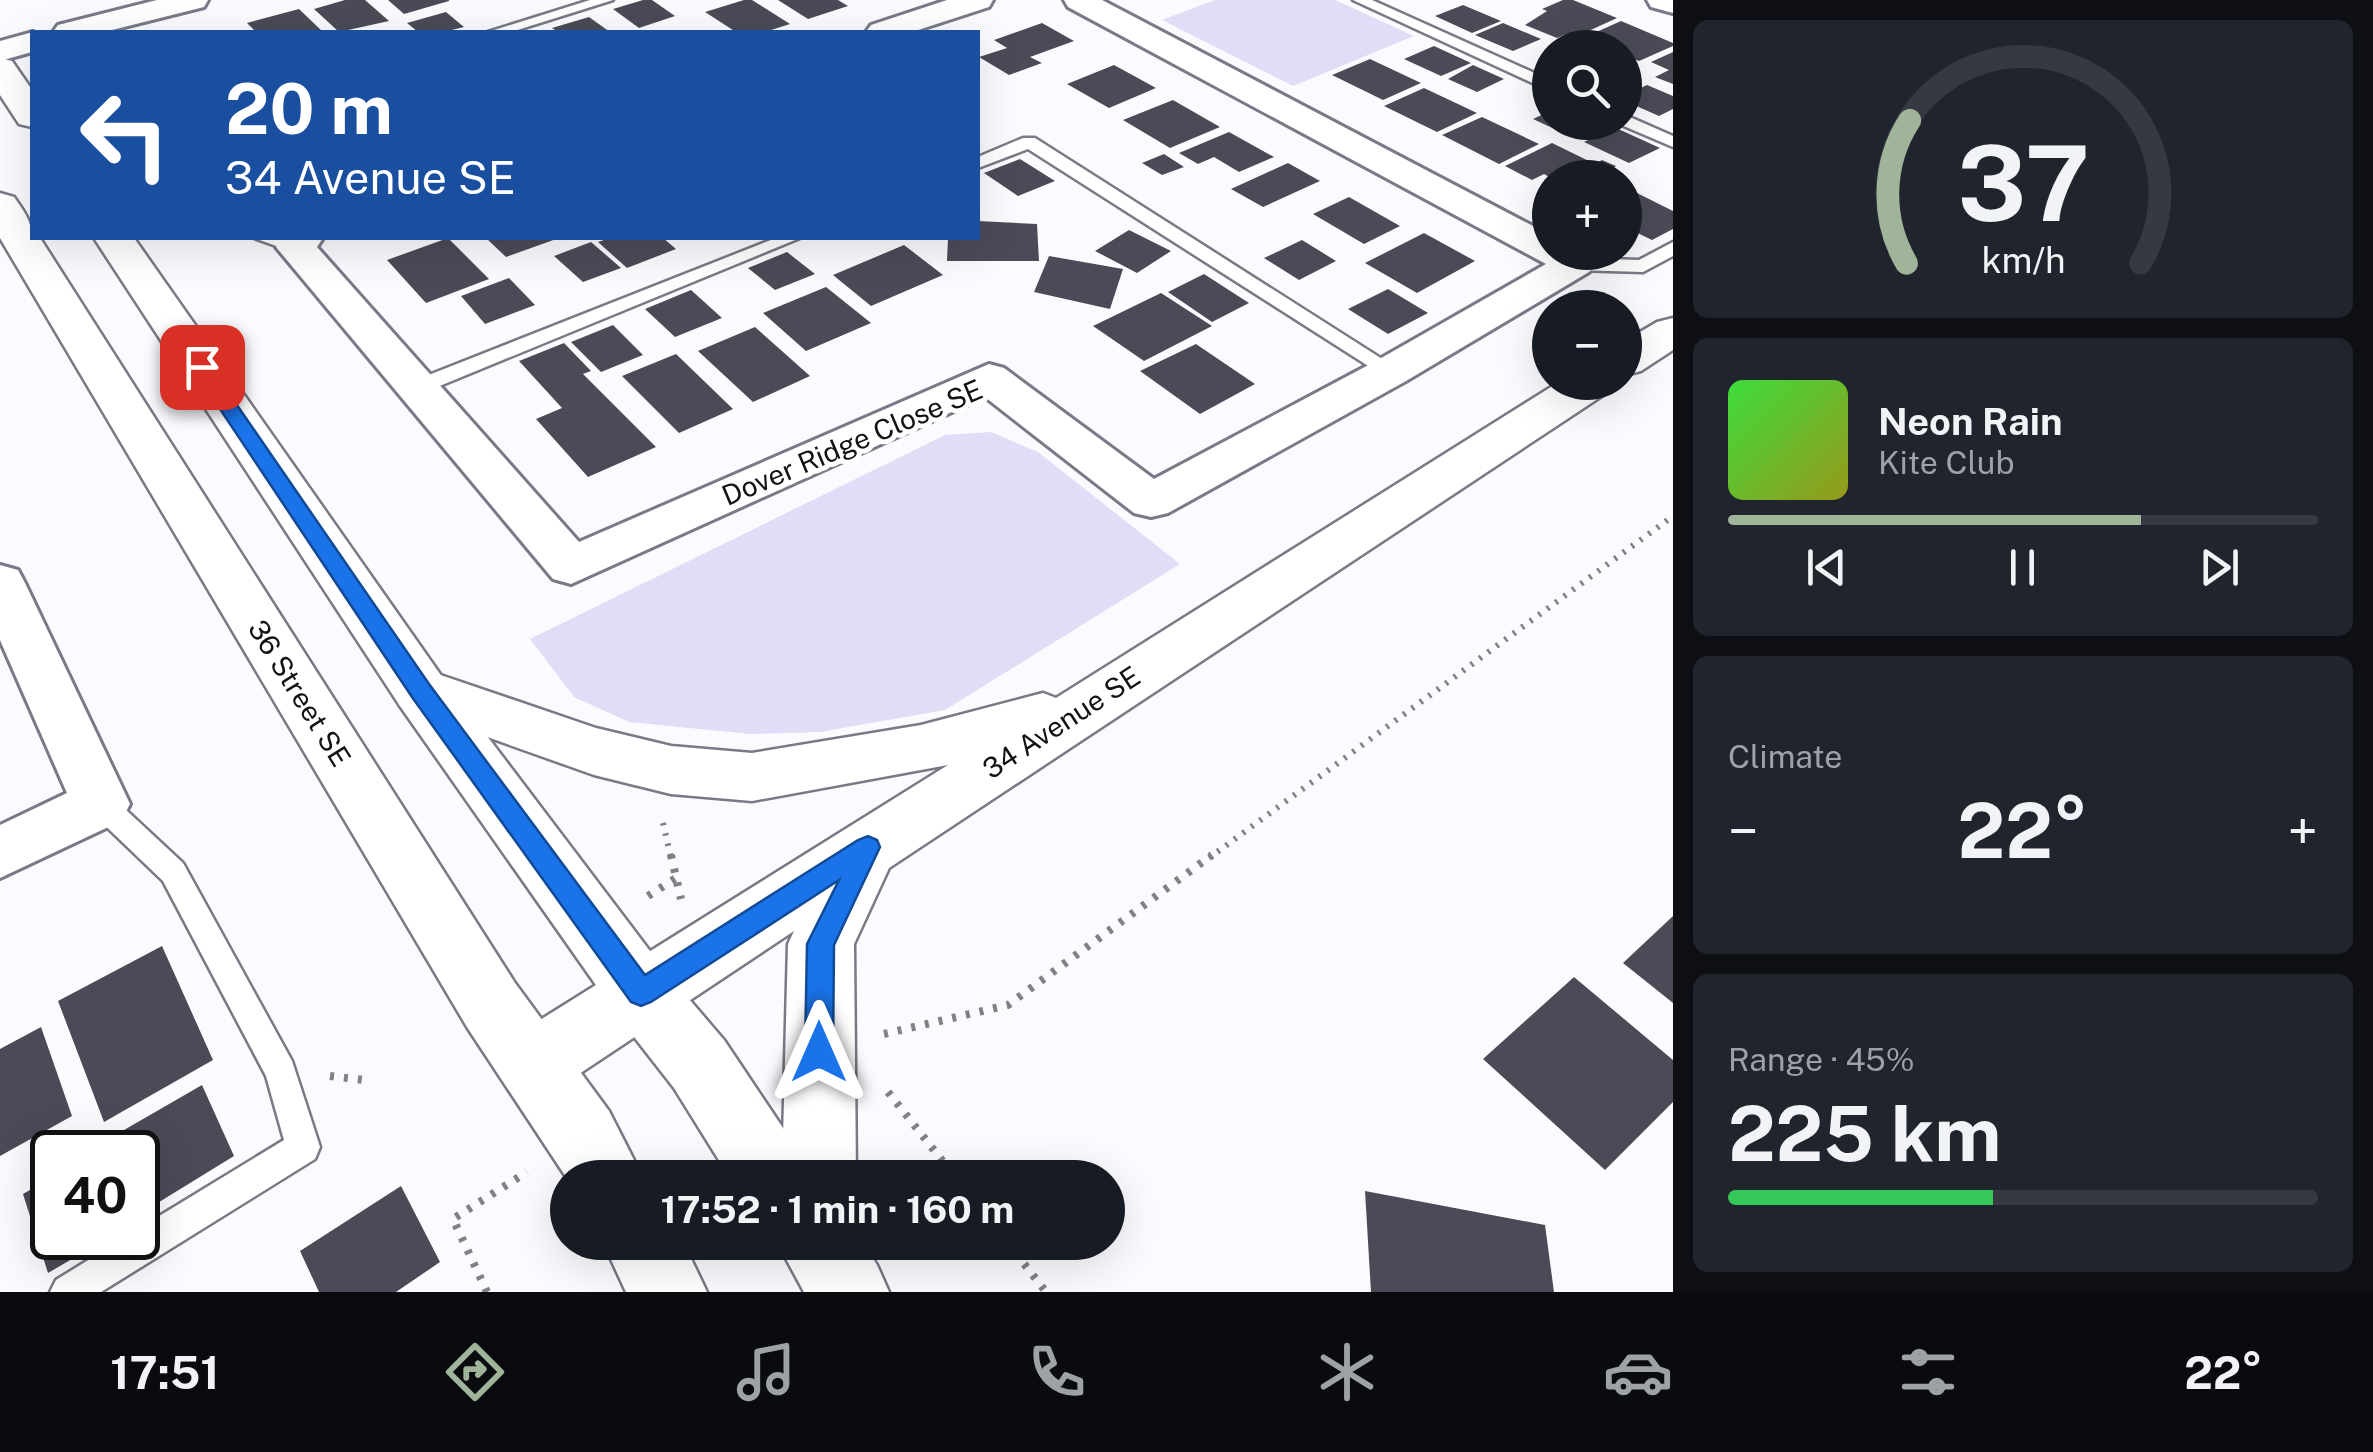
<!DOCTYPE html>
<html lang="en">
<head>
<meta charset="utf-8">
<style>
  :root { --surface:#171b24; --page:#20242c; --text:#f1f3f6; --muted:#9ea1a6; --line:#363941; --accent:#9fb498 }
  body { margin:0; font-family:"Public Sans",sans-serif; background:var(--page); color:var(--text); height:100vh; display:flex; flex-direction:column; font-size:38px; white-space:nowrap }
  * { box-sizing:border-box; margin:0 }
  p { font-size:32px; color:var(--muted) }
  .icon { flex:none; width:55px; height:55px; fill:none; stroke:currentColor; stroke-width:2; stroke-linecap:round; stroke-linejoin:round }
  .map { position:relative; flex:1; overflow:hidden }
  .panel { display:flex; flex-direction:column; gap:20px; padding:20px; background:#0d0f14; width:700px }
  .panel>* { flex:none }
  .guide { position:absolute; left:30px; top:30px; width:950px; height:210px; border-radius:0px; box-shadow:0 10px 40px #0002; background:#1a4fa0; color:#fff; overflow:hidden }
  .tools { position:absolute; left:1532px; top:30px; display:grid; gap:20px }
  .tools a { display:grid; place-items:center; width:110px; height:110px; border-radius:50%; background:var(--surface); box-shadow:0 10px 40px #0002; font-size:50px }
  .speed { position:absolute; left:30px; top:1130px; display:flex; gap:20px; font-size:50px; font-weight:700; text-align:center }
  .speed>* { display:grid; place-content:center; width:130px; height:130px; border-radius:50%; background:var(--surface); box-shadow:0 10px 40px #0002; line-height:1 }
  .speed .limit { border:5px solid #111; border-radius:15px; background:#fff; color:#111 }
  .pin { position:absolute; display:grid; place-items:center; width:85px; height:85px; color:#fff; margin:-42px; border-radius:20px; box-shadow:0 5px 15px #0006 }
  .me { position:absolute; width:110px; margin:-55px; rotate:0deg; stroke-linejoin:round; filter:drop-shadow(0 0 8px #0008) }
  .turn { display:flex; align-items:center; gap:35px; height:210px; padding:0 30px; font-size:45px }
  .turn .icon { width:130px; height:130px; stroke-width:2.5 }
  .turn b { display:block; font-size:70px; line-height:85px }
  .big { font-size:75px; font-weight:700; line-height:1.1 }
  .panel .card { flex:1; display:flex; flex-direction:column; justify-content:center; gap:15px; min-width:0; padding:0 35px; border-radius:15px; background:var(--page) }
  .panel .dial { align-items:center; gap:0 }
  .dial svg { height:260px; overflow:visible; fill:none; stroke:var(--line); stroke-width:7; stroke-linecap:round; text-anchor:middle }
  .dial text { fill:var(--text); stroke:none }
  .song { display:flex; align-items:center; gap:30px }
  .cover { width:120px; height:120px; border-radius:15px; background:linear-gradient(135deg,hsl(120 70% 55%),hsl(60 70% 35%)) }
  .played { height:10px; border-radius:5px; background:linear-gradient(90deg,var(--accent) 70%,var(--line) 70%) }
  .keys { display:flex; justify-content:space-around; direction:ltr }
  .heat { display:flex; justify-content:space-between; align-items:center; font-size:55px; direction:ltr }
  .charge { height:15px; border-radius:8px; background:linear-gradient(90deg,#34c759 45%,var(--line) 0) }
  .trip { position:absolute; left:550px; top:1160px; width:575px; height:100px; border-radius:50px; background:var(--surface); box-shadow:0 10px 40px #0002; font-weight:700; line-height:100px; text-align:center }
  .dock { display:flex; height:160px; justify-content:space-around; align-items:center; background:#090b0e; color:var(--muted) }
  .dock .icon { width:70px; height:70px }
  .dock .active { color:var(--accent) }
  .dock b { font-size:45px; color:var(--text) }
  main { display:flex; flex:1; min-height:0 }
  .map>svg:first-child { display:block }
  .green { fill:#dfdef6 }
  .building { fill:#4b4b58 }
  .lines { fill:none; stroke-linecap:round; stroke-linejoin:round }
  .service-casing { stroke:#797988; stroke-width:5 }
  .minor-casing { stroke:#797988; stroke-width:6 }
  .tertiary-casing { stroke:#797988; stroke-width:5 }
  .secondary-casing { stroke:#797988; stroke-width:5 }
  .path-far1 { stroke:#818185; stroke-width:6; stroke-dasharray:2.5 8; stroke-linecap:butt }
  .path { stroke:#818185; stroke-width:8; stroke-dasharray:4 10; stroke-linecap:butt }
  .service { fill:#fff; fill-rule:evenodd }
  .minor { fill:#fff; fill-rule:evenodd }
  .tertiary { fill:#fff; fill-rule:evenodd }
  .secondary { fill:#fff; fill-rule:evenodd }
  .route { fill:#1a73e8; stroke:#114b97; stroke-width:2.5 }
  .labels { text-anchor:middle; dominant-baseline:central; stroke-width:10; stroke-linejoin:round; paint-order:stroke }
  .street-label { font-size:28px; fill:#121217; stroke:#fff }
</style>
</head>
<body>
<main>
<div class="map">
<svg width="1673" height="1292" viewBox="0 0 1673 1292">
  <rect width="100%" height="100%" fill="#fbfbff"/>
  <g class="green">
    <polygon points="1215,0 1335,0 1414,36 1293,86 1162,20"/>
    <polygon points="991,432 1038,452 1180,564 945,710 820,732 750,734 629,722 574,697 530,639 945,435"/>
  </g>
  <g class="building">
    <polygon points="345,0 365,0 389,21 339,32 314,9"/>
    <polygon points="388,0 449,0 449,1 404,14"/>
    <polygon points="643,0 652,0 675,16 639,28 613,9"/>
    <polygon points="744,0 752,0 790,24 765,32 736,32 705,12"/>
    <polygon points="778,0 838,0 848,6 808,19"/>
    <polygon points="1563,0 1573,0 1617,18 1571,39 1564,35 1557,38 1525,25 1547,11 1542,9"/>
    <polygon points="1463,5 1501,21 1472,33 1435,16"/>
    <polygon points="299,9 323,32 256,32 247,23"/>
    <polygon points="446,12 464,27 444,32 418,32 407,23"/>
    <polygon points="589,17 610,32 558,32 552,28"/>
    <polygon points="1621,21 1673,43 1673,46 1639,61 1625,55 1625,48 1606,48 1583,38"/>
    <polygon points="1042,23 1074,41 1030,57 1042,63 1009,75 979,57 1007,48 994,40"/>
    <polygon points="1503,23 1541,39 1513,51 1475,35"/>
    <polygon points="1434,46 1471,63 1441,76 1404,59"/>
    <polygon points="1673,52 1673,84 1655,77 1669,70 1651,62"/>
    <polygon points="1370,59 1421,83 1383,100 1332,75"/>
    <polygon points="1114,65 1156,88 1109,108 1067,84"/>
    <polygon points="1473,65 1504,79 1477,92 1448,79"/>
    <polygon points="1647,85 1673,96 1673,109 1659,116 1625,101 1625,95"/>
    <polygon points="1424,88 1477,113 1437,132 1384,106"/>
    <polygon points="1173,100 1220,127 1170,148 1123,120"/>
    <polygon points="1550,111 1550,122 1584,122 1563,133 1533,119"/>
    <polygon points="1482,117 1539,144 1499,164 1442,135"/>
    <polygon points="1614,127 1660,148 1629,163 1584,142"/>
    <polygon points="1229,132 1274,157 1239,172 1214,157 1198,164 1179,153"/>
    <polygon points="1552,143 1595,164 1602,160 1616,166 1602,178 1551,178 1544,174 1532,180 1505,166"/>
    <polygon points="1164,154 1184,167 1162,175 1142,163"/>
    <polygon points="1020,159 1055,181 1018,196 984,173"/>
    <polygon points="1288,163 1320,181 1263,207 1231,189"/>
    <polygon points="1625,187 1673,211 1673,229 1652,240 1625,227"/>
    <polygon points="1349,197 1400,226 1364,244 1313,214"/>
    <polygon points="978,221 1037,224 1039,261 947,261 948,238 978,238"/>
    <polygon points="1129,230 1171,251 1137,273 1095,251"/>
    <polygon points="1424,233 1475,261 1417,293 1365,263"/>
    <polygon points="448,238 489,279 426,303 387,260"/>
    <polygon points="486,238 559,238 506,257"/>
    <polygon points="610,238 663,238 676,249 627,268 598,242"/>
    <polygon points="1302,240 1336,261 1299,280 1264,258"/>
    <polygon points="591,242 621,268 583,282 554,256"/>
    <polygon points="904,245 943,275 871,306 833,275"/>
    <polygon points="787,252 815,274 775,290 748,268"/>
    <polygon points="1049,256 1123,269 1110,309 1034,292"/>
    <polygon points="1204,274 1249,303 1212,322 1168,292"/>
    <polygon points="509,278 535,305 485,324 461,296"/>
    <polygon points="826,287 871,323 806,351 763,313"/>
    <polygon points="1388,289 1428,313 1388,334 1348,309"/>
    <polygon points="691,290 722,318 675,337 645,309"/>
    <polygon points="1161,293 1212,326 1144,361 1093,326"/>
    <polygon points="613,325 643,355 601,372 571,342"/>
    <polygon points="755,327 810,376 753,402 698,351"/>
    <polygon points="564,343 591,371 583,374 656,447 588,477 536,419 562,408 519,361"/>
    <polygon points="1196,344 1255,384 1200,414 1140,371"/>
    <polygon points="676,354 733,409 679,433 622,376"/>
    <polygon points="1673,916 1673,1003 1623,963"/>
    <polygon points="162,946 213,1060 104,1122 58,1001"/>
    <polygon points="1574,977 1673,1060 1673,1102 1605,1170 1483,1059"/>
    <polygon points="41,1027 72,1116 0,1156 0,1049"/>
    <polygon points="202,1085 234,1156 138,1215 138,1152 101,1152 98,1145"/>
    <polygon points="52,1177 52,1238 108,1238 48,1273 23,1194"/>
    <polygon points="401,1186 440,1262 396,1292 319,1292 300,1251"/>
    <polygon points="1365,1191 1545,1225 1554,1292 1371,1292"/>
  </g>
  <g class="lines">
    <defs>
      <g id="service">
        <polygon points="590,0 613,0 511,32 488,32"/>
        <polygon points="1353,0 1372,0 1550,80 1550,91"/>
        <polygon points="1625,115 1673,136 1673,147 1619,124 1625,122"/>
        <polygon points="1023,138 1035,138 1401,371 1398,376 1384,376 1028,149 978,168 978,157"/>
        <polygon points="254,238 282,238 305,247 296,253"/>
        <polygon points="776,238 800,238 425,392 418,394 408,387 411,382"/>
        <polygon points="1673,242 1673,256 1643,272 1575,270 1566,264 1575,258 1639,260"/>
        <polygon points="101,793 111,796 183,863 292,1061 320,1147 315,1159 101,1292 50,1292 56,1280 124,1238 138,1238 138,1229 284,1140 266,1076 163,881 91,812 87,804 91,796"/>
      </g>
      <g id="minor">
        <polygon points="157,0 208,0 204,7 104,32 53,32 58,25"/>
        <polygon points="947,0 993,0 989,7 912,32 866,32 871,25"/>
        <polygon points="1064,0 1102,0 1550,235 1550,252 1583,252 1595,264 1589,272 1406,381 1168,513 1151,517 1134,513 985,397 571,584 553,579 276,247 283,238 323,238 317,247 579,542 989,364 1004,368 1154,479 1376,361 1546,264 1068,7"/>
        <polygon points="1647,0 1673,0 1673,13 1651,7"/>
        <polygon points="33,32 32,52 0,61 0,41"/>
        <polygon points="0,565 18,570 25,583 130,804 121,821 0,878 0,825 67,793 0,640"/>
      </g>
      <g id="tertiary">
        <polygon points="1673,318 1673,350 1641,371 1625,375 1625,341 1657,322"/>
        <polygon points="1559,382 1615,382 1608,392 889,868 854,944 856,1178 782,1178 788,944 794,931 558,1088 533,1097 508,1088 498,1064 508,1040 948,765 752,801 671,794 594,775 400,706 392,690 400,674 420,668 596,728 671,746 752,753 921,725 1043,693 1056,698"/>
      </g>
      <g id="secondary">
        <polygon points="0,58 12,61 32,90 32,127 19,124 0,95"/>
        <path d="M 0,193 L 14,197 C 23,210 32,221 32,238 L 40,238 L 515,983 L 609,1111 L 643,1178 L 568,1180 L 467,1027 L 0,238 Z"/>
        <polygon points="94,238 134,238 440,674 665,971 724,1040 799,1152 810,1178 730,1178 674,1088 617,1015 400,706"/>
        <polygon points="603,1242 683,1242 707,1292 626,1292"/>
        <polygon points="777,1242 862,1242 877,1265 889,1292 804,1292"/>
      </g>
    </defs>
    <use href="#service" class="service-casing"/>
    <use href="#minor" class="minor-casing"/>
    <use href="#tertiary" class="tertiary-casing"/>
    <use href="#secondary" class="secondary-casing"/>
    <g class="path-far1">
      <polyline points="663,823 671,858"/>
      <polyline points="1209,858 1673,516"/>
    </g>
    <g class="path">
      <polyline points="671,855 681,899"/>
      <polyline points="648,896 676,878"/>
      <polyline points="884,1034 1008,1005 1212,855"/>
      <polyline points="330,1076 364,1080"/>
      <polyline points="888,1092 956,1178"/>
      <polyline points="1007,1242 1046,1292"/>
      <polyline points="487,1292 453,1219 527,1172"/>
    </g>
    <use href="#service" class="service"/>
    <use href="#minor" class="minor"/>
    <use href="#tertiary" class="tertiary"/>
    <use href="#secondary" class="secondary"/>
  </g>
  <polygon class="route" points="202,361 208,363 429,684 645,975 858,840 868,836 877,840 880,847 834,945 833,1052 829,1061 819,1065 809,1061 805,1052 807,944 839,880 651,1002 641,1006 631,1002 412,697 192,367"/>
  <g class="labels">
    <g class="street-label">
      <text transform="translate(852 442) rotate(-23)">Dover Ridge Close SE</text>
      <text transform="translate(300 693) rotate(58)">36 Street SE</text>
      <text transform="translate(1061 722) rotate(-33)">34 Avenue SE</text>
    </g>
  </g>
</svg>
<div class="tools">
<a><svg class="icon" aria-label="search" viewBox="0 0 24 24"><circle cx="10" cy="10" r="6"/><path d="M15 15l6 6"/></svg></a>
<a>+</a>
<a>−</a>
</div>
<div class="speed"><div class="limit">40</div></div>
<div class="pin" style="left:202px;top:367px;background:#d93025"><svg class="icon" aria-label="arrive" viewBox="0 0 24 24"><path d="M6 21V4h12l-3 4 3 4H6"/></svg></div>
<svg class="me" style="left:819px;top:1052px" viewBox="-20 -20 40 40"><path d="M0-17L14 15 0 8-14 15z" fill="#1a73e8" stroke="#fff" stroke-width="4"/></svg>
<div class="trip">17:52 · 1 min · 160 m</div>
<div class="guide">
<div class="turn"><svg class="icon" aria-label="left" viewBox="0 0 24 24"><path d="M17 20v-9H6M10 6l-5 5 5 5"/></svg><div><b>20 m</b>34 Avenue SE</div></div>
</div>
</div>
<section class="panel">
<div class="card dial"><svg viewBox="0 0 100 80">
<path d="M14 69A42 42 0 1 1 86 69"/>
<path d="M14 69A42 42 0 0 1 15 25" stroke="#9fb498"/>
<text x="50" y="56" font-size="32" font-weight="700">37</text>
<text x="50" y="72" font-size="11">km/h</text>
</svg></div>
<div class="card">
<div class="song"><i class="cover"></i><div><b>Neon Rain</b><p>Kite Club</p></div></div>
<div class="played"></div>
<div class="keys"><svg class="icon" aria-label="previous" viewBox="0 0 24 24"><path d="M18 5L8 12l10 7zM5 5v14"/></svg><svg class="icon" aria-label="pause" viewBox="0 0 24 24"><path d="M8 5v14M16 5v14"/></svg><svg class="icon" aria-label="next" viewBox="0 0 24 24"><path d="M6 5l10 7-10 7zM19 5v14"/></svg></div>
</div>
<div class="card"><p>Climate</p>
<div class="heat"><a>−</a><b class="big">22°</b><a>+</a></div>
</div>
<div class="card"><p>Range · 45%</p><b class="big">225 km</b><div class="charge"></div></div>
</section>
</main>
<nav class="dock">
<b>17:51</b>
<svg class="icon active" aria-label="directions" viewBox="0 0 24 24"><path d="M12 3l9 9-9 9-9-9zM9 14v-3h6M13 9l2 2-2 2"/></svg>
<svg class="icon" aria-label="music" viewBox="0 0 24 24"><path d="M9 18V5l10-2v13"/><circle cx="6" cy="18" r="3"/><circle cx="16" cy="16" r="3"/></svg>
<svg class="icon" aria-label="phone" viewBox="0 0 24 24"><path d="M5 4h4l2 5-3 2q2 4 5 5l2-3 5 2v4C11 20 4 13 5 4z"/></svg>
<svg class="icon" aria-label="climate" viewBox="0 0 24 24"><path d="M12 3v18M4 7l16 10M4 17L20 7"/></svg>
<svg class="icon" aria-label="car" viewBox="0 0 24 24"><path d="M5 17H2v-5l4-1 3-4h7l3 4 3 1v5h-3M9 17h6M6 11h13"/><circle cx="7" cy="17" r="2"/><circle cx="17" cy="17" r="2"/></svg>
<svg class="icon" aria-label="filters" viewBox="0 0 24 24"><path d="M4 7h16M4 17h16"/><circle cx="9" cy="7" r="2"/><circle cx="15" cy="17" r="2"/></svg>
<b>22°</b>
</nav>
</body>
</html>
